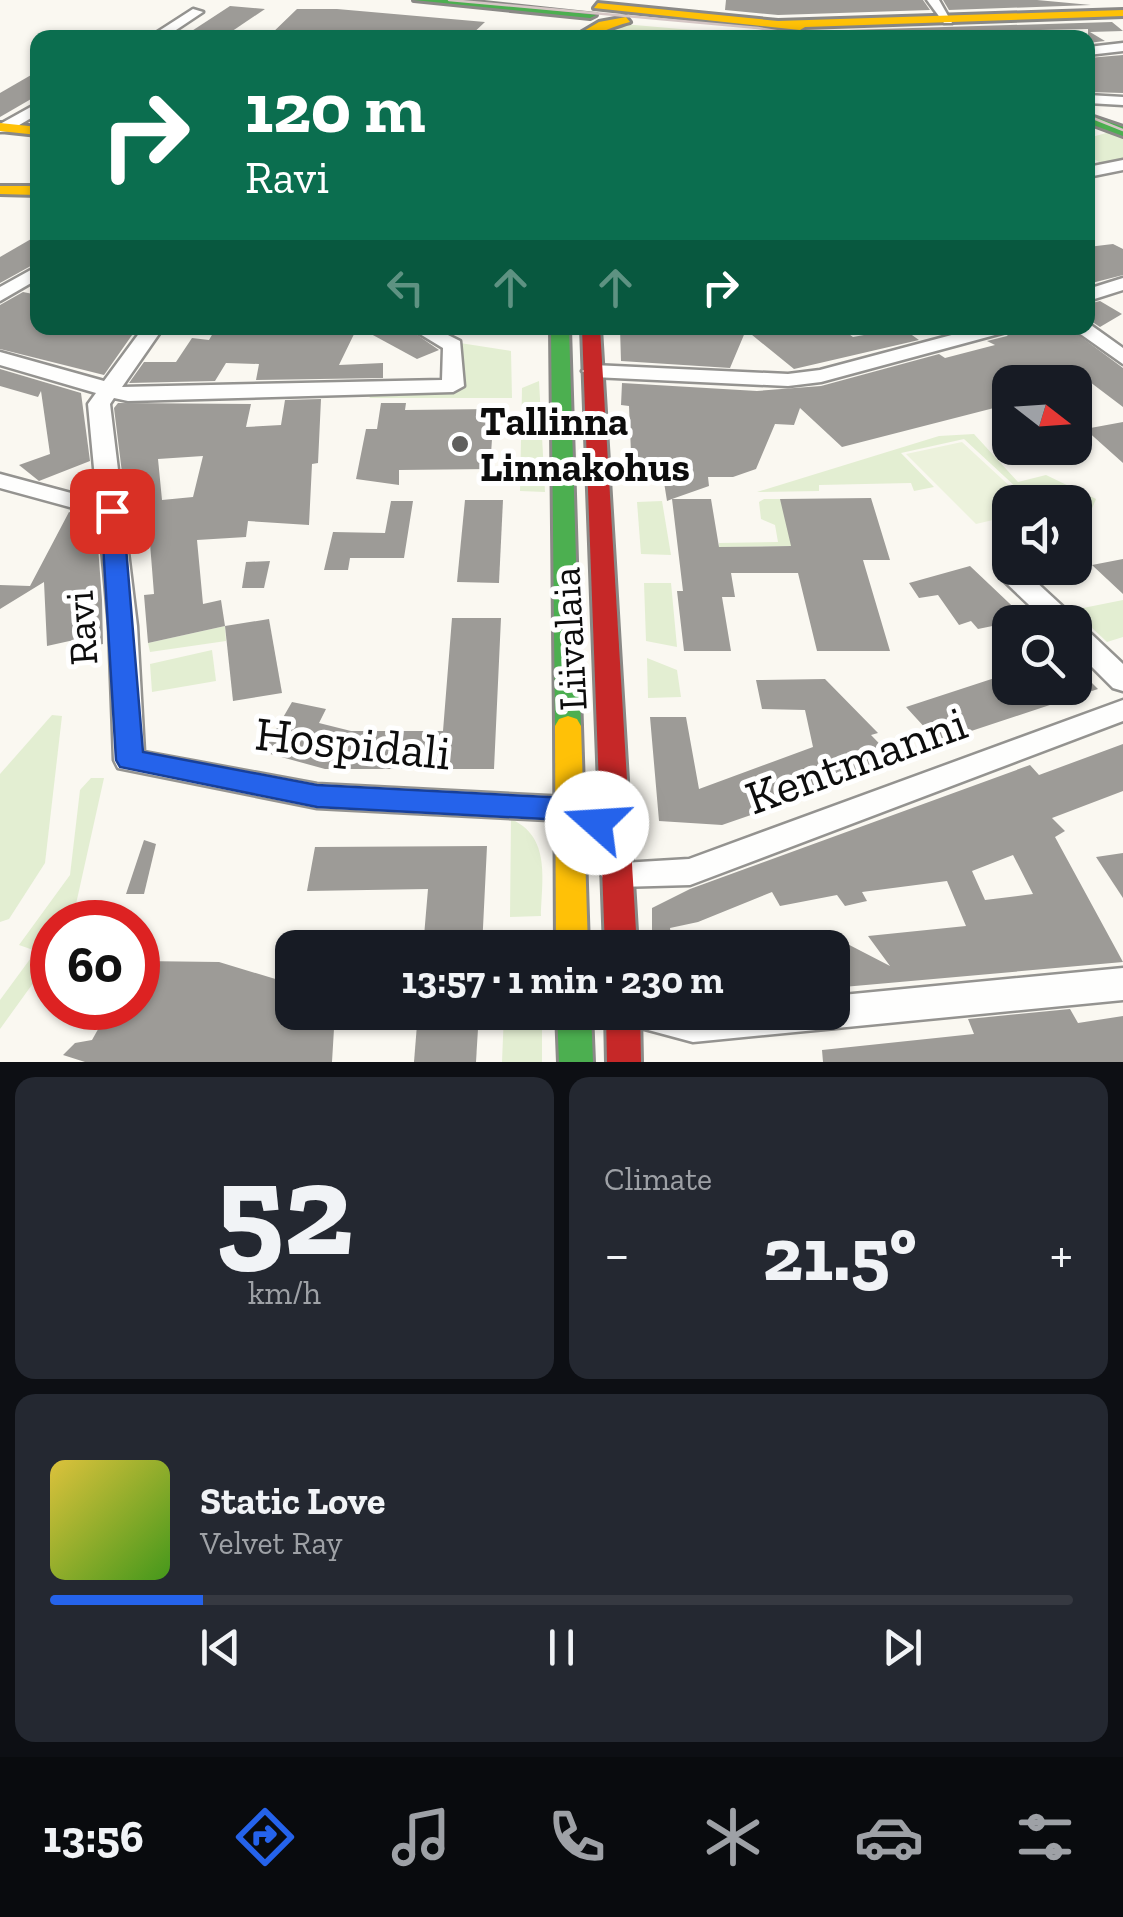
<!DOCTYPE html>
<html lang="en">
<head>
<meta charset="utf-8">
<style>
  :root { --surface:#171b24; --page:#242831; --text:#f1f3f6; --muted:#9ea1a6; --line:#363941; --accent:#2563eb }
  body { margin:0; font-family:"Zilla Slab",serif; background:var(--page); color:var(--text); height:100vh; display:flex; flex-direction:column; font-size:38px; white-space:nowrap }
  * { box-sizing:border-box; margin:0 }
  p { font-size:32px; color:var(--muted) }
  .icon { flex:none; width:55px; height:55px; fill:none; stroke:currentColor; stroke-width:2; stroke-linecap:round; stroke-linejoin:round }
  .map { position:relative; height:1062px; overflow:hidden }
  .side { display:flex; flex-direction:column; gap:15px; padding:15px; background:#0d0f14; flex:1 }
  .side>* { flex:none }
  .guide { position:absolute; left:30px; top:30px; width:1065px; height:305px; border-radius:20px; box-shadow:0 2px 8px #0004; background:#0b6e4f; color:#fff; overflow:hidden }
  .needle { width:65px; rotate:107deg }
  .tools { position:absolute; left:992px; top:365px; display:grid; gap:20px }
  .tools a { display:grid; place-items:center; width:100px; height:100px; border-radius:20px; background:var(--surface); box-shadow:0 2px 8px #0004; font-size:50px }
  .speed { position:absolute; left:30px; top:900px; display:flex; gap:20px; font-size:50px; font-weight:700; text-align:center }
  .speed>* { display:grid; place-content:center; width:130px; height:130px; border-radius:50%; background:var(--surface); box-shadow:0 2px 8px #0004; line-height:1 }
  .speed .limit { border:15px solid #d22; background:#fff; color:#111 }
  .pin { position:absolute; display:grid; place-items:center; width:85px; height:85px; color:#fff; margin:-42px; border-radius:20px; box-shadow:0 5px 15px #0006 }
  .me { position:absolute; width:110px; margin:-55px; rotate:289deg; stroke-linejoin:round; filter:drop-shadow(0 0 8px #0008) }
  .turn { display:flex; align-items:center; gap:35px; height:210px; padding:0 50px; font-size:45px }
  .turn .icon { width:130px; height:130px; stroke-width:2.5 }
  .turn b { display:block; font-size:70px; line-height:85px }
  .lanes { display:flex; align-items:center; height:95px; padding:0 50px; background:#0003; justify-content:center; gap:50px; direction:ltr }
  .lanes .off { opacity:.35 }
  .big { font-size:75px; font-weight:700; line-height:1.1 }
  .side .widget { flex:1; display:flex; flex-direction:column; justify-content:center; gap:15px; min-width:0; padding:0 35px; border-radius:20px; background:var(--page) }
  .side .dial { align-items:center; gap:0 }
  .dial b { font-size:130px; line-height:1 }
  .song { display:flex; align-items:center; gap:30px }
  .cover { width:120px; height:120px; border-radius:15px; background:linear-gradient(135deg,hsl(50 70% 55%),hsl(100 70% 35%)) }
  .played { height:10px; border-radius:5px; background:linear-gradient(90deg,var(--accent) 15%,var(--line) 15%) }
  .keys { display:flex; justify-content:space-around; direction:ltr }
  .heat { display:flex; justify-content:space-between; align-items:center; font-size:55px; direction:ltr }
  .side .tiles { flex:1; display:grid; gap:15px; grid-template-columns:1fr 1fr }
  .widget:last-child { grid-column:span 2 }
  .trip { position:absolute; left:275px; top:930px; width:575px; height:100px; border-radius:20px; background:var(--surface); box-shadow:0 2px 8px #0004; font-weight:700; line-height:100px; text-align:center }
  .tab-bar { display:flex; height:160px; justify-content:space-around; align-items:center; background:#090b0e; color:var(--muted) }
  .tab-bar .icon { width:70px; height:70px }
  .tab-bar .current { color:var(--accent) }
  .tab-bar b { font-size:45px; color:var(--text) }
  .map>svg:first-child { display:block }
  .green { fill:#e3eed2 }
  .pitch { fill:#ecf2dc }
  .building { fill:#9d9b97; fill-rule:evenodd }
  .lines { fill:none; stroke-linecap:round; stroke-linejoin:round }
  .street-casing { stroke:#949390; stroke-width:5 }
  .fast-casing { stroke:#8a8986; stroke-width:6 }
  .slow-casing { stroke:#8a8986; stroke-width:6 }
  .jam-casing { stroke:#8a8986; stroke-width:6 }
  .street { fill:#fefefd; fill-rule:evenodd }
  .fast { fill:#4caf50; fill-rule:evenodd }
  .slow { fill:#ffc107; fill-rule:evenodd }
  .jam { fill:#c62828; fill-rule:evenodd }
  .tram { stroke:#d5c6c5; stroke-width:2.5 }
  .route { fill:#2563eb; stroke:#184099; stroke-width:2.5 }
  .poi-dot { fill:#605f5d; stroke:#fff; stroke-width:4 }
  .labels { text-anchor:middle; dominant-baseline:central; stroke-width:10; stroke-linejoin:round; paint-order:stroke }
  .poi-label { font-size:40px; font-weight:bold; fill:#0d0d0d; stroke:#fff; text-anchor:start }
  .street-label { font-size:40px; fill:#0d0d0d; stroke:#fff }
  .near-street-label { font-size:48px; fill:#0d0d0d; stroke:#fff }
</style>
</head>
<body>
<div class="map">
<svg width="1123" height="1062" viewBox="0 0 1123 1062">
  <rect width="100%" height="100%" fill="#faf8f1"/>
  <g class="green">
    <polygon points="623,24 773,37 623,38 622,34 593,38"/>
    <polygon points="1110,132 1123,137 1123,159 1101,163 1088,156 1088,138"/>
    <polygon points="460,343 511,351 512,398 370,398 367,392 452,390"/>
    <polygon points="539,381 545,492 520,491 522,388"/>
    <polygon points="974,434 1018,482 1046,475 1096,499 1091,511 1075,515 1075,502 1032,502 964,439 901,453 934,487 914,491 911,483 819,485 819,491 757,492 939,436"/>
    <polygon points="764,499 780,499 802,546 719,547 719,543 778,542 775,525 761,519 759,502"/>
    <polygon points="662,501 671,555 641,554 637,502"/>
    <polygon points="644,583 671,583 677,647 646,641"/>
    <polygon points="1123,600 1123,637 1107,642 1073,610"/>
    <polygon points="225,626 226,641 150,652 148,643"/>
    <polygon points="212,650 216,681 152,692 150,664"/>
    <polygon points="647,658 677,670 681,697 648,698"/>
    <polygon points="52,715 62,716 45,863 9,919 0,922 0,774"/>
    <polygon points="91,778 104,778 72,922 52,922 52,957 0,1029 0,1000 36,951 19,945 70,875 80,790"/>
    <path d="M 511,819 C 551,837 542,879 541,916 L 510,917 Z"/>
    <polygon points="504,1013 542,1013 542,1062 502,1062"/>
  </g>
  <polygon class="pitch" points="962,442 1027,502 1010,502 1010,516 976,524 906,454"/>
  <g class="building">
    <polygon points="726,0 923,0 930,10 778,15 725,10"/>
    <polygon points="943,0 1037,0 1091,5 949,10"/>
    <polygon points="230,6 265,9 222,38 181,38"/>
    <polygon points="297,9 337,9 485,22 469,37 425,34 423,38 267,38"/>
    <polygon points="1112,22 1123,31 1090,32 1105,41 1088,43 1088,29 994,31 1004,38 914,38 907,33 858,37 848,30"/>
    <polygon points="1123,55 1123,93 1088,92 1088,58"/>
    <polygon points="38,71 38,95 0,117 0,93"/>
    <polygon points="38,235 38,262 0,283 0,257"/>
    <polygon points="1113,244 1123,249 1123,275 1088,284 1088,247"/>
    <polygon points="23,292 38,295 38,328 137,328 104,375 0,349 0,305"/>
    <polygon points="1100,301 1122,314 1100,327 1088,319 1088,304"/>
    <polygon points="216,328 357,328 339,365 383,363 383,378 256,380 259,364 226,363 215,381 129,383 144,362 176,362 192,338 209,340"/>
    <polygon points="360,328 407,328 439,350 417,359"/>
    <polygon points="620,328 840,328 853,337 902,328 919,340 794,369 746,330 730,368 621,361"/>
    <polygon points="1013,328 1069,328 1123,368 1123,407 1090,382 1010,382 1010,410 998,413 994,408 842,447 800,408 794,425 775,424 756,469 733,477 708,477 709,486 672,499 711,499 719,547 791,546 780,499 871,498 890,560 863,560 890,651 817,651 798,573 731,573 735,597 722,597 731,651 684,651 677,591 683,591 672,499 667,501 663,476 632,476 629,406 621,405 622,383 757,391 821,386 939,354 945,358 995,345 987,341 1007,336"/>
    <polygon points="0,369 81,393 90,461 39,481 19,465 50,454 41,391 38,397 0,386"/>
    <path d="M 321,399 L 318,463 L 312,464 L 309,525 L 248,521 L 246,537 L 197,540 L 203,604 L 221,600 L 225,626 L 148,643 L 144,595 L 154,594 L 148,518 L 130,520 L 132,488 L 124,489 L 114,408 L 118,403 L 251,404 L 246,427 L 281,425 L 285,400 ZM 203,456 L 193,497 L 162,500 L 158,459 Z"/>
    <polygon points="381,403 406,403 405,410 494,409 490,469 399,470 399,485 356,479 366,429 377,429"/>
    <polygon points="1123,422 1123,463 1085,429"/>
    <polygon points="465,500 503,500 499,583 457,582"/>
    <polygon points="391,501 413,501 404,558 350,558 348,570 324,570 333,532 385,533"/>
    <polygon points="69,512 96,519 102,600 103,644 75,650 74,640 47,646 44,582 0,609 0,585 30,586"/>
    <polygon points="1123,559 1123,594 1092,565"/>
    <polygon points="270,561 264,588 242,588 246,562"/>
    <polygon points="970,566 1026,619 978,629 971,621 959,625 938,595 919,598 909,583"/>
    <polygon points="452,618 501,618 494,769 325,769 263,752 292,702 326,709 319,723 351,731 443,731"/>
    <polygon points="269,619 282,693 233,701 225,626"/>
    <polygon points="1075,666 1098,689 938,742 906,707 1010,673 1010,688 1075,688"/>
    <polygon points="825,679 878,733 871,735 899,764 722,825 659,821 650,717 686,717 699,789 813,747 805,710 762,709 756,680"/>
    <path d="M 1123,744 L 1123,791 L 1052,818 L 1065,831 L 1055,837 L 1123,962 L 832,988 L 832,936 L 890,966 L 868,936 L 966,926 L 947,881 L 862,892 L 867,901 L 845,906 L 837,895 L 780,906 L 772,892 L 698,922 L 670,928 L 671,935 L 652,943 L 652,908 L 690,889 L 1030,765 L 1039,775 ZM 1013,855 L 1033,894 L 985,900 L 972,871 Z"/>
    <polygon points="144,840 156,844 144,894 126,894"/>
    <polygon points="487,846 482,948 423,948 428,889 307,891 315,847"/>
    <polygon points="1123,853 1123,898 1096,857"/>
    <polygon points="141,961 219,962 292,984 292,1012 335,1012 332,1062 85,1062 63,1055 75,1043 92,1040 110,1008 138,1008"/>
    <polygon points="1070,1009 1078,1023 1123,1016 1123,1062 823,1062 822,1050 974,1034 968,1019"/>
    <polygon points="418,1012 479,1012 476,1062 414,1062"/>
  </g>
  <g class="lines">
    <defs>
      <g id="street">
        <polygon points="927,0 939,0 952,23 944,23"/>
        <polygon points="193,9 203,12 164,38 148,38"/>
        <polygon points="1123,43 1123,51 1088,55 1088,47"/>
        <polygon points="1088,95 1123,97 1123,105 1088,103"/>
        <polygon points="38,103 38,114 9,131 0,132 0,124"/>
        <polygon points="1123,160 1123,170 1088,177 1088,167"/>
        <polygon points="38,266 38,279 0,301 0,287"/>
        <polygon points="1123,278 1123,290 1088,301 1088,289"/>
        <polygon points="1088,323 1123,348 1123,364 1072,328 1088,328"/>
        <polygon points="143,328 163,328 122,387 442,380 443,348 410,328 434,328 460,341 464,386 453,392 128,401 114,398 110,404 137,626 144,752 317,784 568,797 579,800 584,809 579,818 568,821 317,808 118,768 114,760 109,626 99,515 0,488 0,474 97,500 88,404 96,393 0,365 0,352 104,381"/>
        <polygon points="978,328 1009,328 1006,332 821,382 788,386 593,377 582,371 593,365 788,374 820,370"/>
        <polygon points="1010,566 1021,568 1073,616 1077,622 1075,625 1047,622 1003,580 999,574"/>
        <polygon points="1075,625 1085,628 1123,664 1123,691 1113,688 1075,650"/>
        <polygon points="1123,700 1123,721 690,885 618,887 606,884 601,874 606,864 689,859"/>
        <polygon points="1123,968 1123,1000 693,1042 626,1024 621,1012 832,1012 832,996"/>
      </g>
      <g id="fast">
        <polygon points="414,0 456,0 596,15 590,18"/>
        <polygon points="1088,115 1123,127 1123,136 1088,123"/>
        <polygon points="551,328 569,328 581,726 577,733 568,736 559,733 555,726"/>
        <polygon points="557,1012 591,1012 593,1062 559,1062"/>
      </g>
      <g id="slow">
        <polygon points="598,3 778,21 1123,10 1123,16 805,27 800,30 594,8"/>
        <path d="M 626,17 L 630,22 C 610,27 592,38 572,38 L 599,22 Z"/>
        <polygon points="0,123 38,127 38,135 0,131"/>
        <polygon points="0,186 38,186 38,195 0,194"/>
        <polygon points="568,716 577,719 581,726 588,948 556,948 555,726 559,719"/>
      </g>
      <g id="jam">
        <polygon points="582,328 600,328 637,948 605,948"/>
        <polygon points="606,1012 640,1012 641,1062 607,1062"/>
      </g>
    </defs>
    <use href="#street" class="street-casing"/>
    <use href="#fast" class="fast-casing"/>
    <use href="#slow" class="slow-casing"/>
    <use href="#jam" class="jam-casing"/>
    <use href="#street" class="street"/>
    <use href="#fast" class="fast"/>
    <use href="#slow" class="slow"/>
    <use href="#jam" class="jam"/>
    <g class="tram">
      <polyline points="449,0 758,28 819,38"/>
      <polyline points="1088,116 1123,130"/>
    </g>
  </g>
  <polygon class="route" points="112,505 123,511 143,752 317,785 568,798 607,815 611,823 607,831 597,834 564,820 317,807 120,767 116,760 101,511"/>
  <circle class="poi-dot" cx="460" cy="444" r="10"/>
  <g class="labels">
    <g class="poi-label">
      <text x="480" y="421">Tallinna<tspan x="480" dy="46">Linnakohus</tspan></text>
    </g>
    <g class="street-label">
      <text transform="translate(81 628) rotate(-94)">Ravi</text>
      <text transform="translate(569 639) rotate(-93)">Liivalaia</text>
    </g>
    <g class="near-street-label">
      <text transform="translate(353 743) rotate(6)">Hospidali</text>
      <text transform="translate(856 760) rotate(-20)">Kentmanni</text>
    </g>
  </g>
</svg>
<div class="tools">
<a><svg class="needle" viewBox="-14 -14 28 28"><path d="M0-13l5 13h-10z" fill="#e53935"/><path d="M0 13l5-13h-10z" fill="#9ea1a6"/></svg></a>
<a><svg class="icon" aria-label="sound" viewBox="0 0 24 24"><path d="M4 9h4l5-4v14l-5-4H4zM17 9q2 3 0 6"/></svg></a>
<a><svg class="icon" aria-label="search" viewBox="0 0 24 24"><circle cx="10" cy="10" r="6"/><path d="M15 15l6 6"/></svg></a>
</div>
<div class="speed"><div class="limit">60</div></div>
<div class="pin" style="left:112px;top:511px;background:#d93025"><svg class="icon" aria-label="arrive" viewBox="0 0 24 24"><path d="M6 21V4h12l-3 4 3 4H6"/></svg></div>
<svg class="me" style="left:597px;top:823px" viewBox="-20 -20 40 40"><circle r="19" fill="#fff"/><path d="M0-13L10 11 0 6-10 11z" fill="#2563eb"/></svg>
<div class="trip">13:57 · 1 min · 230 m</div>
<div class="guide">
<div class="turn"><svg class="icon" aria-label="right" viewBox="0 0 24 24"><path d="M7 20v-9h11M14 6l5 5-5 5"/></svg><div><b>120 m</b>Ravi</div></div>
<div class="lanes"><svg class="icon off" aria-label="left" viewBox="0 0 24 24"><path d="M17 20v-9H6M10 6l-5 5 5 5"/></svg><svg class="icon off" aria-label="ahead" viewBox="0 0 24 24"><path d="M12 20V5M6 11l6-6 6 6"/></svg><svg class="icon off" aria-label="ahead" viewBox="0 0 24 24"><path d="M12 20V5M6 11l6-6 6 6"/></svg><svg class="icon" aria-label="right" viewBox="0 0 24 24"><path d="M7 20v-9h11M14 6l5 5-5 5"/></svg></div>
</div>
</div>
<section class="side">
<div class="tiles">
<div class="widget dial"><b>52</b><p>km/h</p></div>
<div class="widget"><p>Climate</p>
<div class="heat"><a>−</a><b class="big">21.5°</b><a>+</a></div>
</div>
<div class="widget">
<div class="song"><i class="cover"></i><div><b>Static Love</b><p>Velvet Ray</p></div></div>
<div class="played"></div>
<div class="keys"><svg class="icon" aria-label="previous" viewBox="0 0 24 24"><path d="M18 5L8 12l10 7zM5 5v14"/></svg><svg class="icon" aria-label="pause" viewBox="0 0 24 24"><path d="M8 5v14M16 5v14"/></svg><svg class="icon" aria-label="next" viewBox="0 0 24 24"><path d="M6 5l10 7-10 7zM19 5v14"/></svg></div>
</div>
</div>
</section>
<nav class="tab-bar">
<b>13:56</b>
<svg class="icon current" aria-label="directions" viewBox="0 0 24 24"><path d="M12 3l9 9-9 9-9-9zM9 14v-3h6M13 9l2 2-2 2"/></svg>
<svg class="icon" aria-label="music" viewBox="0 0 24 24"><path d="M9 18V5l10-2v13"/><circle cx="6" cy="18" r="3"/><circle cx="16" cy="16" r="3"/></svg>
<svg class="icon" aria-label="phone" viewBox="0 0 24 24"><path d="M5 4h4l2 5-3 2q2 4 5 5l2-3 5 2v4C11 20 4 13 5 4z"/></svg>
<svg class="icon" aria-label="climate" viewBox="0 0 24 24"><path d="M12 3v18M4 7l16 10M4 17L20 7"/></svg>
<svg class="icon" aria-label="car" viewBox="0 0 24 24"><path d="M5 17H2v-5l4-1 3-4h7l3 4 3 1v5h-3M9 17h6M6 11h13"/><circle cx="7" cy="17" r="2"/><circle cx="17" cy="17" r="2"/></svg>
<svg class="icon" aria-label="filters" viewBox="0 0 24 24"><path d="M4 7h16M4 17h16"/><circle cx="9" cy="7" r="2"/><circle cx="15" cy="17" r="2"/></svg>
</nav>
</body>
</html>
